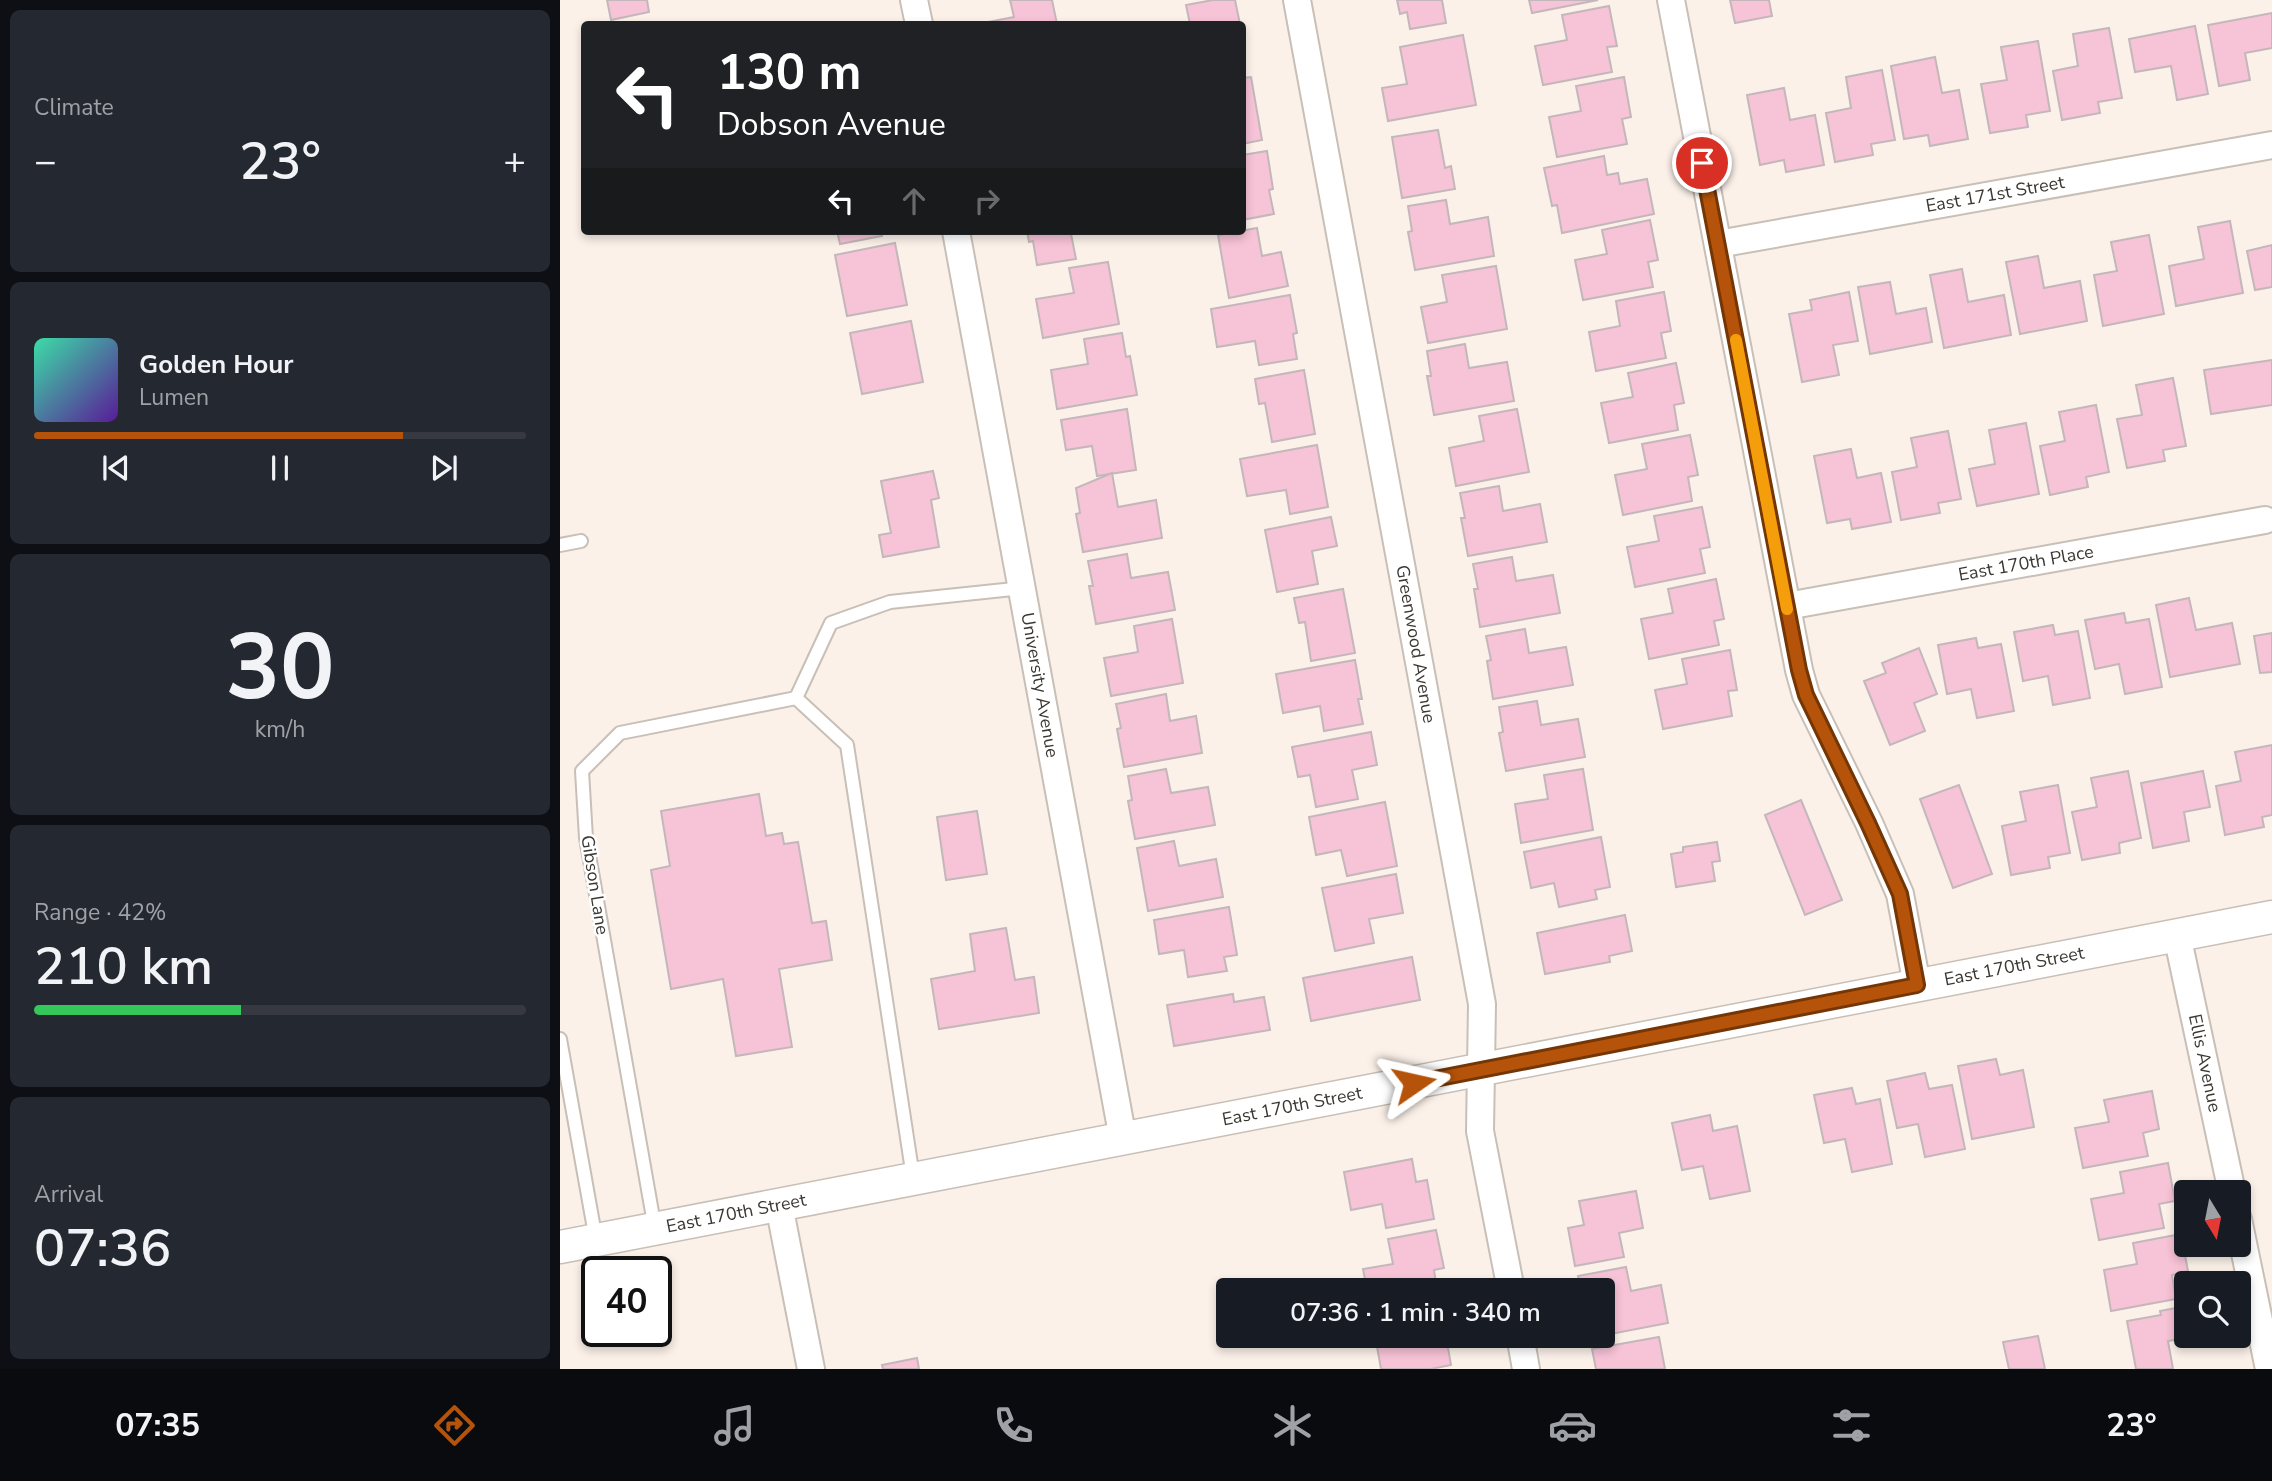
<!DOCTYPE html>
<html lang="en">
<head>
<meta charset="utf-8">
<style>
  :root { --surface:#171b24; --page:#242831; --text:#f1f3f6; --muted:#9ea1a6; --line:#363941; --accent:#b45309 }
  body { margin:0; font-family:"Nunito Sans",sans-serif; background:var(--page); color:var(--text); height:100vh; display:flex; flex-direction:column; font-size:26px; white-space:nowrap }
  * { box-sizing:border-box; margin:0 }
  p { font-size:23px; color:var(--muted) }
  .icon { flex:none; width:38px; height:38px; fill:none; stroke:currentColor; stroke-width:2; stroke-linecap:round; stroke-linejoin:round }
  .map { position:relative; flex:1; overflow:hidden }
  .sheet { display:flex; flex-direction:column; gap:10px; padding:10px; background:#0d0f14; width:560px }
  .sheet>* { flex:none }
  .guide { position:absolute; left:21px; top:21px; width:665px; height:214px; border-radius:7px; box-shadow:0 4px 10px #0003; background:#202124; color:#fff; overflow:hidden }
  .needle { width:46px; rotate:170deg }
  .fabs { position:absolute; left:1614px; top:1180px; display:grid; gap:14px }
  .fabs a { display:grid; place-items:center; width:77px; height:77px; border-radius:7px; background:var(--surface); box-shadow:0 4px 10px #0003; font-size:35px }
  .speed { position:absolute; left:21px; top:1256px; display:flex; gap:14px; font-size:35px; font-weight:700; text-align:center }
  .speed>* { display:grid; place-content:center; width:91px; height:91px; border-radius:50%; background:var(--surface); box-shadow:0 4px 10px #0003; line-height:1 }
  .speed .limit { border:4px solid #111; border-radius:10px; background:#fff; color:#111 }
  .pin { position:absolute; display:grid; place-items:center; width:60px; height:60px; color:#fff; margin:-30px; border:4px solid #fff; border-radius:50%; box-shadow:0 2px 7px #0007 }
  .me { position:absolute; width:77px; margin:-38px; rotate:79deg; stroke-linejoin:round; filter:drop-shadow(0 0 5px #0008) }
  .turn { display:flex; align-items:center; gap:24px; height:147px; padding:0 21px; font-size:32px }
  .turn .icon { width:91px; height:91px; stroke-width:2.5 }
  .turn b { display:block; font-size:49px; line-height:60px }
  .lanes { display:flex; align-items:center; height:66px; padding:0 21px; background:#0003; justify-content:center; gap:35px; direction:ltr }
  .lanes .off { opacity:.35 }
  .big { font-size:52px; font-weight:600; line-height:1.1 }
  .sheet .card { flex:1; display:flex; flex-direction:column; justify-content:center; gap:10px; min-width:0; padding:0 24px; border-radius:10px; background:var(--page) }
  .sheet .dial { align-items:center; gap:0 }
  .dial b { font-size:91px; line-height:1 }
  .song { display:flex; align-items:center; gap:21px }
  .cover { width:84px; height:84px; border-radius:10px; background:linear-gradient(135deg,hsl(160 70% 55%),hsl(270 70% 35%)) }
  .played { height:7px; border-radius:4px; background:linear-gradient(90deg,var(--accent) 75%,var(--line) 75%) }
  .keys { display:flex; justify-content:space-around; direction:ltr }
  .heat { display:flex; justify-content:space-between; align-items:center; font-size:38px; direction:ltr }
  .charge { height:10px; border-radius:5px; background:linear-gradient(90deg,#34c759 42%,var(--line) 0) }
  .trip { position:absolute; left:656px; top:1278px; width:399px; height:70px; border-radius:7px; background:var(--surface); box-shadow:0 4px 10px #0003; font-weight:600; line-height:70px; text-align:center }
  .dock { display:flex; height:112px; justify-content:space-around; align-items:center; background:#090b0e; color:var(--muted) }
  .dock .icon { width:49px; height:49px }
  .dock .current { color:var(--accent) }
  .dock b { font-size:32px; color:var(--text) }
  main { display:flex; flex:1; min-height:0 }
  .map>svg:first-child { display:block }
  .building { fill:#f7c3d6; stroke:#c4b7bb; stroke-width:2 }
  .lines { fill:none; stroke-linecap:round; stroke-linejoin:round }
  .service-casing { stroke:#c8bfb6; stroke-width:16 }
  .minor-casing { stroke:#c8bfb6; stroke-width:30 }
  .tertiary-casing { stroke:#c8bfb6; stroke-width:35 }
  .service { stroke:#fff; stroke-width:12 }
  .minor { stroke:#fff; stroke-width:26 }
  .tertiary { stroke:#fff; stroke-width:32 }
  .route-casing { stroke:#753606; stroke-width:18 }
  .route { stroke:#b45309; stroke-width:12 }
  .slow { stroke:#f59e0b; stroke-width:12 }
  .labels { text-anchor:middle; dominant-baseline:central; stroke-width:5; stroke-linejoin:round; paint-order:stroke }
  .street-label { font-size:18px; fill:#3b3834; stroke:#fff }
</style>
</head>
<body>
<main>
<section class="sheet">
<div class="card"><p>Climate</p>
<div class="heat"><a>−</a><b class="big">23°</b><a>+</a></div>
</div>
<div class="card">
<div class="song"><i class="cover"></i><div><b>Golden Hour</b><p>Lumen</p></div></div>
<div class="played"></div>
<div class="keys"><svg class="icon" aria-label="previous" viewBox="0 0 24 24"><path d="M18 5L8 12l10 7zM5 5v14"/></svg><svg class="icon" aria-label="pause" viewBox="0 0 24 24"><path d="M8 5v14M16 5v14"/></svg><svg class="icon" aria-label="next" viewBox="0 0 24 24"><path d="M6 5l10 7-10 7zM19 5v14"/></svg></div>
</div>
<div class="card dial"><b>30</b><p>km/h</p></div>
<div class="card"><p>Range · 42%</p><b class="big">210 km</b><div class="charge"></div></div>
<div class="card"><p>Arrival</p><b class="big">07:36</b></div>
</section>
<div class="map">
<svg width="1712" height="1369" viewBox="0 0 1712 1369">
  <rect width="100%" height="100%" fill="#fbf1e9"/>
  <g class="building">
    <polygon points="47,0 87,0 89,12 51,20"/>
    <polygon points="450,0 492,0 497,24 429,24 428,22 454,17"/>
    <polygon points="653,0 675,0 680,24 630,24 626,5"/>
    <polygon points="837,0 882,0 886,23 850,29 847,12 840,14"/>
    <polygon points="969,0 1038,0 972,13"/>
    <polygon points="1170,0 1209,0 1212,16 1175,23"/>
    <polygon points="1049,6 1057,46 1047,47 1052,72 983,85 975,46 1007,40 1002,15"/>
    <polygon points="1712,13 1712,48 1685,53 1690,80 1659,86 1648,25"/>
    <polygon points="1635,26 1648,94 1617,100 1611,66 1575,72 1569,39"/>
    <polygon points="1549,28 1562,98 1538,102 1540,113 1502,120 1493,71 1518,66 1513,34"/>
    <polygon points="903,35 916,105 828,121 822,88 847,84 840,47"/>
    <polygon points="1478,41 1490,111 1466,115 1468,127 1430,133 1421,84 1447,80 1441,47"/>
    <polygon points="1375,57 1382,93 1399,90 1408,139 1370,146 1368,135 1344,139 1331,66"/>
    <polygon points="1322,70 1335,140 1311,144 1313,155 1275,162 1266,113 1291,108 1286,77"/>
    <polygon points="691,77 702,140 682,144 682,78"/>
    <polygon points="1064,77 1071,117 1062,119 1067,144 997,157 989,117 1021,111 1016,86"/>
    <polygon points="1224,88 1230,120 1255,115 1264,165 1226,172 1224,160 1200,165 1187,95"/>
    <polygon points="878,130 885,168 891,166 895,189 842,198 832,137"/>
    <polygon points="707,151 713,189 709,190 714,214 682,220 682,155"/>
    <polygon points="1044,156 1047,175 1058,173 1060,184 1087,179 1094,214 1002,233 997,205 992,206 984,168"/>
    <polygon points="886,200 890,224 928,217 934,256 855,270 848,232 852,231 848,206"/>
    <polygon points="1090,220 1098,260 1088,262 1093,287 1023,300 1015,260 1047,254 1042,230"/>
    <polygon points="1670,221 1683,293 1616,306 1609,266 1644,259 1638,227"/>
    <polygon points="697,228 702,256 721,252 728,286 669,298 658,235"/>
    <polygon points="277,231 321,231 322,236 280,244"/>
    <polygon points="467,231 530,231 511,234 516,259 477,265 473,241 469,242"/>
    <polygon points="1589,235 1604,314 1543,326 1534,275 1557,271 1551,242"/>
    <polygon points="335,243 347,305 287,316 275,255"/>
    <polygon points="1712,245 1712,287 1695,290 1687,251"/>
    <polygon points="1478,256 1484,288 1520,281 1527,321 1460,334 1446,262"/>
    <polygon points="548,262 559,324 483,338 476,299 514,293 509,268"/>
    <polygon points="936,266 947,329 868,343 861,307 887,302 882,275"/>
    <polygon points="1402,269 1408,302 1444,295 1451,335 1384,348 1370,275"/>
    <polygon points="1330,282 1336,314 1366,308 1372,342 1310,354 1298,287"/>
    <polygon points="1104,292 1111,331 1101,333 1106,358 1036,371 1029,332 1060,326 1056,301"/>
    <polygon points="1289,292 1298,341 1273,345 1279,375 1242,382 1229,314 1252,310 1250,300"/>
    <polygon points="730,295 737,333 733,334 737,359 699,365 695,341 657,347 651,309"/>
    <polygon points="351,321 363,382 302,394 290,333"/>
    <polygon points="562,333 566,357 570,356 577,395 497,409 491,370 528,364 524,339"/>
    <polygon points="905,344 909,368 947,362 954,401 874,415 867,376 871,376 867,351"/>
    <polygon points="1712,360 1712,405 1651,414 1644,370"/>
    <polygon points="1116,363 1124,403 1114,405 1118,430 1049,443 1041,403 1073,397 1068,373"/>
    <polygon points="744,370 755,434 712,442 705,403 699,404 695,379"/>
    <polygon points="1613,378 1626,446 1603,450 1605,461 1567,468 1557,419 1582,415 1576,385"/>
    <polygon points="1536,405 1549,472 1526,477 1528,487 1490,495 1480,446 1505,441 1499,412"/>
    <polygon points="567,409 576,470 537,476 532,446 506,450 501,420"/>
    <polygon points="957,409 969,472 896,486 889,448 924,441 919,416"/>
    <polygon points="1466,423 1479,494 1417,506 1409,469 1435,464 1429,430"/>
    <polygon points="1388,431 1401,499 1378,503 1380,513 1341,520 1332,472 1357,467 1351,438"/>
    <polygon points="1130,435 1138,475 1128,477 1132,501 1063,515 1055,475 1087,469 1082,444"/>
    <polygon points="757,445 768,507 730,514 726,490 687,496 680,459"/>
    <polygon points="1291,449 1297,478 1321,473 1331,522 1292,529 1290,519 1267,523 1254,456"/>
    <polygon points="373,471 379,498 371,500 379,547 323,557 319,535 331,533 321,481"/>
    <polygon points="552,473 558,507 596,500 602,538 523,552 516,514 520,513 516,488"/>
    <polygon points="939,486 943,511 980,504 987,542 908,556 901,518 905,518 900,493"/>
    <polygon points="1142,507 1150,547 1140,549 1145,573 1075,587 1067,547 1099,541 1094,516"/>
    <polygon points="771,517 777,546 752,551 758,584 717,592 705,530"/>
    <polygon points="567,554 571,578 608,572 615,610 536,624 529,586 533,586 528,561"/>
    <polygon points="952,557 956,581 993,575 1000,613 920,627 914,589 918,589 913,564"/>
    <polygon points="1156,579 1164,619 1154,621 1159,645 1089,659 1081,619 1113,613 1108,589"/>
    <polygon points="783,589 795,653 751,661 745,622 739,623 734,598"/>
    <polygon points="1629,598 1636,630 1672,623 1680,664 1610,677 1596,605"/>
    <polygon points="1564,613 1566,623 1589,619 1602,687 1565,694 1559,664 1535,669 1525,620"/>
    <polygon points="612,619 623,683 551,696 544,658 578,652 574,626"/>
    <polygon points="1493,625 1495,635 1518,631 1530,698 1493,705 1488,676 1463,681 1454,632"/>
    <polygon points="965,629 969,653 1006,647 1013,685 933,699 927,661 931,660 926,636"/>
    <polygon points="1712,633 1712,672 1700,673 1694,636"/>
    <polygon points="1416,638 1418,648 1441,644 1454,711 1417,718 1411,689 1387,694 1378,645"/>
    <polygon points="1359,648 1377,694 1354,703 1365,731 1330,745 1304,681 1326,673 1322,663"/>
    <polygon points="1170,650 1177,690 1168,691 1172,716 1103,729 1095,690 1127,684 1122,659"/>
    <polygon points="795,660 802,699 798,699 803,724 764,731 760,706 723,713 716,674"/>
    <polygon points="606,694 610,721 636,716 642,753 564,767 557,729 561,728 556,704"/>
    <polygon points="977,701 981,725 1018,719 1025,757 946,771 939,733 943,732 939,707"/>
    <polygon points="811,732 817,765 792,770 798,799 756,807 750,775 738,777 732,747"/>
    <polygon points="1712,745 1712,815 1702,817 1704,827 1665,835 1656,786 1681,781 1675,752"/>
    <polygon points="606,769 611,793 648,787 655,825 575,839 568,801 572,800 568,776"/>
    <polygon points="1023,769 1033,830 961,843 955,804 988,799 984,775"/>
    <polygon points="1568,771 1581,838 1559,843 1560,853 1522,860 1512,812 1537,807 1531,778"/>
    <polygon points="1643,771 1650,807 1624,812 1629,841 1593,848 1581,783"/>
    <polygon points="1399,785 1432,874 1393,888 1360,799"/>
    <polygon points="1498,785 1510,853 1488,857 1490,868 1451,875 1442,826 1466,821 1460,792"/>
    <polygon points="199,794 206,836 222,833 224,844 238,842 252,923 266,921 272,960 219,969 232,1047 176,1056 163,979 111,989 91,870 110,866 101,811"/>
    <polygon points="1241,800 1282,900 1245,915 1205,815"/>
    <polygon points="825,802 837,866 787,876 781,850 756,855 749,817"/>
    <polygon points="417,811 427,874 386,880 377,817"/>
    <polygon points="1041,837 1050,887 1035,890 1037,899 999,907 994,883 971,888 964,852"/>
    <polygon points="614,841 619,866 656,859 663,897 588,911 577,848"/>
    <polygon points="1157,842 1160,861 1152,862 1155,881 1116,887 1111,854 1123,852 1123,847"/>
    <polygon points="836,874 843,913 809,919 814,943 775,951 762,888"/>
    <polygon points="669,907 677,955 664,957 667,971 628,977 624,950 599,954 594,920"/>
    <polygon points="1065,915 1072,951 1049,956 1050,962 985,974 977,933"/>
    <polygon points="446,928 455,980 474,977 479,1013 379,1029 371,979 415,971 410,934"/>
    <polygon points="852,957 860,1000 751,1021 743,978"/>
    <polygon points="673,994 674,1002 704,997 710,1030 614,1046 607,1005"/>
    <polygon points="1436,1059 1440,1075 1463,1070 1474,1127 1412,1139 1398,1066"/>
    <polygon points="1365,1073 1369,1089 1392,1085 1405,1149 1365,1157 1358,1124 1337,1128 1327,1081"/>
    <polygon points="1292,1088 1296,1104 1320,1099 1332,1164 1292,1172 1285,1139 1264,1143 1254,1095"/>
    <polygon points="1592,1091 1599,1129 1583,1133 1588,1156 1523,1168 1515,1128 1549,1122 1544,1100"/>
    <polygon points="1150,1115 1153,1131 1177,1126 1190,1191 1150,1199 1143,1166 1122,1170 1112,1123"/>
    <polygon points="852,1159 856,1182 867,1180 874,1219 826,1228 822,1204 791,1210 784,1172"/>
    <polygon points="1608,1163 1615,1201 1599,1204 1604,1228 1539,1240 1531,1199 1564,1193 1560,1172"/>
    <polygon points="1076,1191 1083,1228 1059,1233 1064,1257 1015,1266 1008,1228 1024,1225 1019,1201"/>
    <polygon points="876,1230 884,1268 874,1270 877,1290 807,1290 803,1269 833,1264 828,1239"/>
    <polygon points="1621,1234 1628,1271 1612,1275 1616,1299 1551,1311 1544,1270 1577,1264 1573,1243"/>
    <polygon points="1066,1267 1071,1291 1101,1285 1108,1323 1040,1336 1043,1335 1043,1290 1021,1290 1018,1276"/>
    <polygon points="1626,1306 1626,1335 1638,1336 1608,1341 1613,1369 1576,1369 1567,1321 1601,1315 1600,1311"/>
    <polygon points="844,1335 896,1335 897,1340 887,1342 891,1365 871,1369 821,1369 816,1341"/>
    <polygon points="1478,1336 1485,1369 1449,1369 1443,1342"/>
    <polygon points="1099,1337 1105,1369 1036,1369 1032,1349"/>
    <polygon points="357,1358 359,1369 323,1369 322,1365"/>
  </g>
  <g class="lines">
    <defs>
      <g id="service">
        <polyline points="0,545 21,541"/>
        <polyline points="236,698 271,623 330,602 462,588"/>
        <polyline points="0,1039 36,1240"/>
        <polyline points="95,1229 26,838 22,771 60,733 236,698 287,745 353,1177"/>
      </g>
      <g id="minor">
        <polyline points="354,0 359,24"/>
        <polyline points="737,0 922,1004 920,1131 951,1290"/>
        <polyline points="1111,0 1239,670 1246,695 1309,823 1340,894 1357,985"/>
        <polyline points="396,231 563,1139"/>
        <polyline points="1158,244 1712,145"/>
        <polyline points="1227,606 1705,520"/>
        <polyline points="1617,935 1672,1192"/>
        <polyline points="219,1205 251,1369"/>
        <polyline points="1678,1219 1709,1369"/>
        <polyline points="960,1335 966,1369"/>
      </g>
      <polyline id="tertiary" points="0,1247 1712,917"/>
    </defs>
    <use href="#service" class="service-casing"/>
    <use href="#minor" class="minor-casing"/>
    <use href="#tertiary" class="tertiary-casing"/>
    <use href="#service" class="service"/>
    <use href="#minor" class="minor"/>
    <use href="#tertiary" class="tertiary"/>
  </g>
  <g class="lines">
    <defs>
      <polyline id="route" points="854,1083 1357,985 1340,894 1308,823 1246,695 1239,670 1142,163"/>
    </defs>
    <use href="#route" class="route-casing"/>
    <use href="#route" class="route"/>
    <polyline class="slow" points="1176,340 1227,609"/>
  </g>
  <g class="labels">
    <g class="street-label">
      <text transform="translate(1435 194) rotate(-10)">East 171st Street</text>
      <text transform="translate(1466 563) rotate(-10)">East 170th Place</text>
      <text transform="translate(856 644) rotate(80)">Greenwood Avenue</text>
      <text transform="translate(480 685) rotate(80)">University Avenue</text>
      <text transform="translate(35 885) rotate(81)">Gibson Lane</text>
      <text transform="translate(1454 966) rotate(-11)">East 170th Street</text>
      <text transform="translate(1645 1063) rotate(78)">Ellis Avenue</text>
      <text transform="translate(732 1106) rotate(-11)">East 170th Street</text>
      <text transform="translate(176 1213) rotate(-11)">East 170th Street</text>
    </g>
  </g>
</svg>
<div class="fabs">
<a><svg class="needle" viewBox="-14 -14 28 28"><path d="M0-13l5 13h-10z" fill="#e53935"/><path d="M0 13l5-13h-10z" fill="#9ea1a6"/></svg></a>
<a><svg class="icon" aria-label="search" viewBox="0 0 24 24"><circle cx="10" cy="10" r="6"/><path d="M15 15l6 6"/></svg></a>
</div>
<div class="speed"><div class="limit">40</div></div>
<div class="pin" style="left:1142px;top:163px;background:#d93025"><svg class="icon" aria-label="arrive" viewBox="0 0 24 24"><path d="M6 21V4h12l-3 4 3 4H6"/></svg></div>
<svg class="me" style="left:854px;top:1083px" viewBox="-20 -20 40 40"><path d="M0-17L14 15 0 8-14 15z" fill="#b45309" stroke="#fff" stroke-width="4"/></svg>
<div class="trip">07:36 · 1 min · 340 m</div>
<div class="guide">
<div class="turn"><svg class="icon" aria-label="left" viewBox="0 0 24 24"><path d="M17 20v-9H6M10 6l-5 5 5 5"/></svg><div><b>130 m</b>Dobson Avenue</div></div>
<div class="lanes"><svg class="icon" aria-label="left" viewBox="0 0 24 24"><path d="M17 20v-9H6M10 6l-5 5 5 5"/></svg><svg class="icon off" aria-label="ahead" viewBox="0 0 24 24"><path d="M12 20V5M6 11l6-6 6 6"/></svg><svg class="icon off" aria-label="right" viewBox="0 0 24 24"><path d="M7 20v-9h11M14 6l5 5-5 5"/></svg></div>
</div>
</div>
</main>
<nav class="dock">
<b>07:35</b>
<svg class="icon current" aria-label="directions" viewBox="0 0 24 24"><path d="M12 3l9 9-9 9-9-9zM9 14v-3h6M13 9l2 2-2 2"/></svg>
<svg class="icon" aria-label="music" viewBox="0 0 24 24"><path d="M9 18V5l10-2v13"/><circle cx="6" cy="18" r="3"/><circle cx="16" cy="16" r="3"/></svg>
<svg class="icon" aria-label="phone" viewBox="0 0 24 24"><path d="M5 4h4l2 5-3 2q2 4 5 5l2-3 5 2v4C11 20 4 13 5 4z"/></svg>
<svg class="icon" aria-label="climate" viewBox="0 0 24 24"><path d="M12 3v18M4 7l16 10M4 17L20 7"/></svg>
<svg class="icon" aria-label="car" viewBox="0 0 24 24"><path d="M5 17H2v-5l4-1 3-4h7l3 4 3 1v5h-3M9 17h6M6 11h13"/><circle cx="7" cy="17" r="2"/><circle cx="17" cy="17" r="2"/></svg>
<svg class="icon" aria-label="filters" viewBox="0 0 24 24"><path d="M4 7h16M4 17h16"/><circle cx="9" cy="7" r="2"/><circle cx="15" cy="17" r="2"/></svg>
<b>23°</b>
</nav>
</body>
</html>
